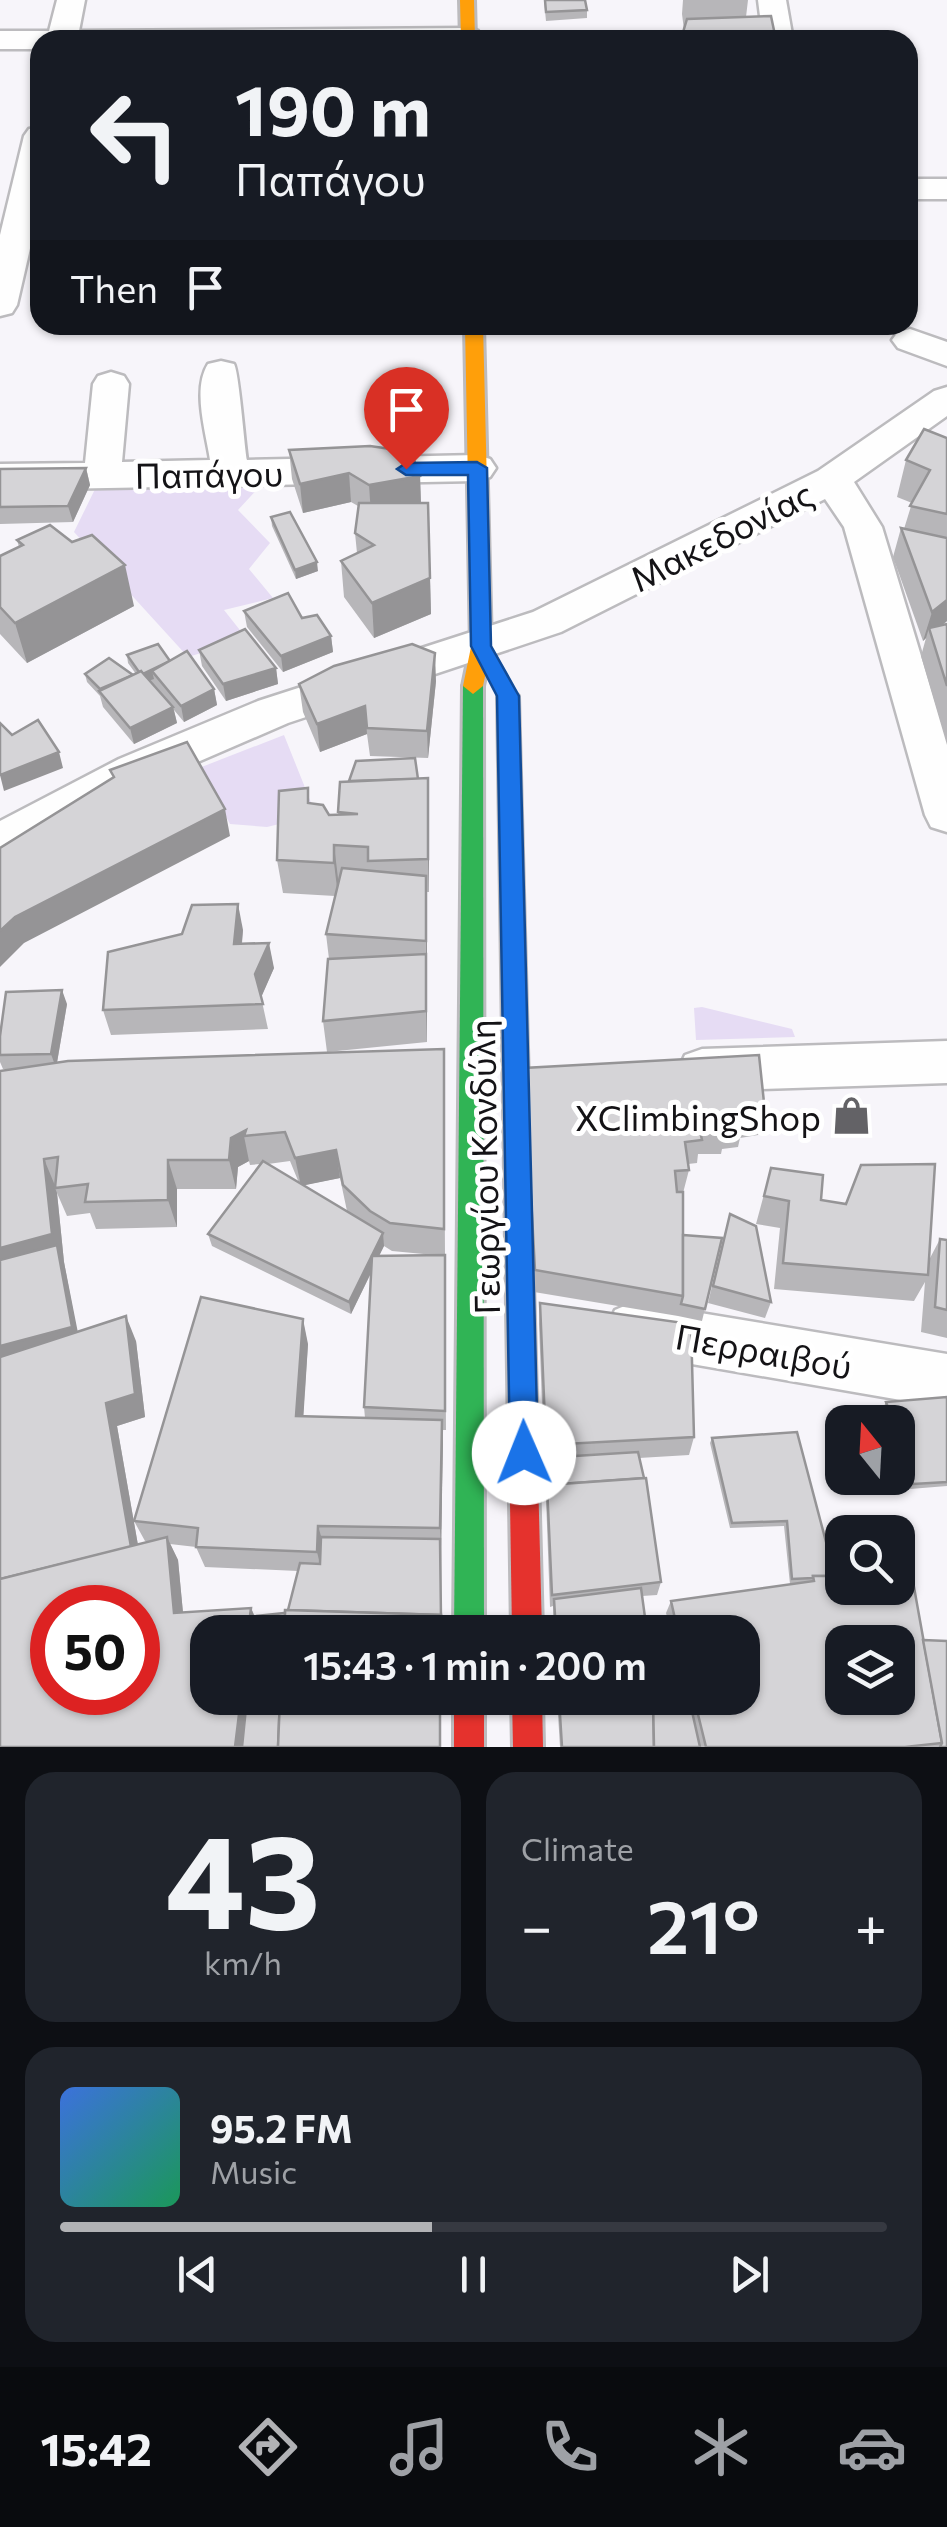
<!DOCTYPE html>
<html lang="en">
<head>
<meta charset="utf-8">
<style>
  :root { --surface:#171b24; --page:#20242c; --text:#f1f3f6; --muted:#9ea1a6; --line:#363941; --accent:#b1b2b5 }
  body { margin:0; font-family:Commissioner,sans-serif; background:var(--page); color:var(--text); height:100vh; display:flex; flex-direction:column; font-size:38px; white-space:nowrap }
  * { box-sizing:border-box; margin:0 }
  p { font-size:32px; color:var(--muted) }
  .icon { flex:none; width:55px; height:55px; fill:none; stroke:currentColor; stroke-width:2; stroke-linecap:round; stroke-linejoin:round }
  .map { position:relative; height:1747px; overflow:hidden }
  .side { display:flex; flex-direction:column; gap:25px; padding:25px; background:#0d0f14; flex:1 }
  .side>* { flex:none }
  .hud { position:absolute; left:30px; top:30px; width:888px; height:305px; border-radius:30px; box-shadow:0 2px 8px #0004; background:#171b24; color:var(--text); overflow:hidden }
  .needle { width:65px; rotate:342deg }
  .fabs { position:absolute; left:825px; top:1405px; display:grid; gap:20px }
  .fabs a { display:grid; place-items:center; width:90px; height:90px; border-radius:20px; background:var(--surface); box-shadow:0 2px 8px #0004; font-size:50px }
  .speed { position:absolute; left:30px; top:1585px; display:flex; gap:20px; font-size:50px; font-weight:700; text-align:center }
  .speed>* { display:grid; place-content:center; width:130px; height:130px; border-radius:50%; background:var(--surface); box-shadow:0 2px 8px #0004; line-height:1 }
  .speed .limit { border:15px solid #d22; background:#fff; color:#111 }
  .pin { position:absolute; display:grid; place-items:center; width:85px; height:85px; color:#fff; margin:-102px -42px; border-radius:50% 50% 50% 0; rotate:-45deg; box-shadow:0 0 10px #0007 }
  .pin .icon { rotate:45deg }
  .me { position:absolute; width:110px; margin:-55px; rotate:359deg; stroke-linejoin:round; filter:drop-shadow(0 0 8px #0008) }
  .turn { display:flex; align-items:center; gap:35px; height:210px; padding:0 40px; font-size:45px }
  .turn .icon { width:130px; height:130px; stroke-width:2.5 }
  .turn b { display:block; font-size:70px; line-height:85px }
  .then { display:flex; align-items:center; height:95px; padding:0 40px; background:#0003; gap:20px; font-size:38px }
  .big { font-size:75px; font-weight:600; line-height:1.1 }
  .side .card { flex:1; display:flex; flex-direction:column; justify-content:center; gap:15px; min-width:0; padding:0 35px; border-radius:30px; background:var(--page) }
  .side .dial { align-items:center; gap:0 }
  .dial b { font-size:130px; line-height:1 }
  .song { display:flex; align-items:center; gap:30px }
  .cover { width:120px; height:120px; border-radius:15px; background:linear-gradient(135deg,hsl(220 70% 55%),hsl(150 70% 35%)) }
  .played { height:10px; border-radius:5px; background:linear-gradient(90deg,var(--accent) 45%,var(--line) 45%) }
  .keys { display:flex; justify-content:space-around; direction:ltr }
  .heat { display:flex; justify-content:space-between; align-items:center; font-size:55px; direction:ltr }
  .side .tiles { flex:1; display:grid; gap:25px; grid-template-columns:1fr 1fr }
  .card:last-child { grid-column:span 2 }
  .trip { position:absolute; left:190px; top:1615px; width:570px; height:100px; border-radius:30px; background:var(--surface); box-shadow:0 2px 8px #0004; font-weight:600; line-height:100px; text-align:center }
  .dock { display:flex; height:160px; justify-content:space-around; align-items:center; background:#090b0e; color:var(--muted) }
  .dock .icon { width:70px; height:70px }
  .dock .active { color:var(--accent) }
  .dock b { font-size:45px; color:var(--text) }
  .map>svg:first-child { display:block }
  .green { fill:#e6dcf4 }
  .lines { fill:none; stroke-linecap:round; stroke-linejoin:round }
  .street-casing { stroke:#bcbbbe; stroke-width:5 }
  .fast-casing { stroke:#bcbbbe; stroke-width:6 }
  .slow-casing { stroke:#bcbbbe; stroke-width:6 }
  .jam-casing { stroke:#bcbbbe; stroke-width:6 }
  .street { fill:#fefefe; fill-rule:evenodd }
  .fast { fill:#30b455; fill-rule:evenodd }
  .slow { fill:#ff9f0a; fill-rule:evenodd }
  .jam { fill:#e5322d; fill-rule:evenodd }
  .wall { fill:#b7b6b9; fill-rule:evenodd }
  .shaded-wall { fill:#959496 }
  .building { fill:#d5d4d7; stroke:#959496; stroke-width:2.5; fill-rule:evenodd }
  .route { fill:#1a73e8; stroke:#114b97; stroke-width:2.5 }
  .labels { text-anchor:middle; dominant-baseline:central; stroke-width:10; stroke-linejoin:round; paint-order:stroke }
  .street-label { font-size:35px; fill:#141316; stroke:#fff }
  .poi-label { font-size:35px; fill:#141316; stroke:#fff; text-anchor:end }
</style>
</head>
<body>
<div class="map">
<svg width="947" height="1747" viewBox="0 0 947 1747">
  <rect width="100%" height="100%" fill="#f7f5fa"/>
  <g class="green">
    <polygon points="99,481 264,482 238,510 270,543 249,569 273,598 224,610 247,639 188,657 74,532"/>
    <polygon points="284,735 316,815 267,827 230,824 199,768"/>
    <polygon points="702,1007 792,1029 795,1037 696,1040 694,1008"/>
  </g>
  <g class="lines">
    <defs>
      <g id="street">
        <polygon points="57,0 85,0 79,31 468,28 478,31 483,37 40,40 40,49 0,49 0,31 49,31"/>
        <polygon points="758,0 786,0 793,40 763,40"/>
        <polygon points="40,127 40,205 17,305 12,313 0,316 0,235 24,136 29,129"/>
        <rect x="908" y="179" width="39" height="20"/>
        <polygon points="910,329 947,342 947,366 898,348 892,340 898,332"/>
        <path d="M 221,361 L 234,364 C 239,372 244,442 247,460 L 477,455 L 490,459 L 496,468 L 490,477 L 477,481 L 0,490 L 0,464 L 85,463 L 93,384 L 98,376 L 111,372 L 124,376 L 129,384 L 122,462 L 210,460 C 206,433 192,389 208,364 Z"/>
        <polygon points="947,387 947,416 854,482 882,527 947,742 947,832 931,827 925,815 844,527 825,499 561,632 288,723 149,783 0,860 0,821 119,759 258,701 533,612 818,471 934,391"/>
        <polygon points="947,1041 947,1083 702,1091 685,1085 678,1070 685,1055 702,1049"/>
        <polygon points="634,1302 947,1354 947,1408 634,1354 615,1346 607,1328 615,1310"/>
      </g>
      <g id="fast">
        <polygon points="473,678 483,686 484,1632 454,1632 463,686"/>
        <polygon points="508,688 518,696 532,1242 528,1251 519,1254 510,1251 506,1242 498,696"/>
      </g>
      <g id="slow">
        <polygon points="460,0 474,0 475,40 461,40"/>
        <polygon points="465,325 483,325 491,647 483,686 473,694 463,686 471,647"/>
      </g>
      <g id="jam">
        <polygon points="519,1230 528,1233 532,1242 542,1632 512,1632 506,1242 510,1233"/>
        <rect x="454" y="1698" width="30" height="49"/>
        <polygon points="512,1698 542,1698 543,1747 513,1747"/>
      </g>
    </defs>
    <use href="#street" class="street-casing"/>
    <use href="#fast" class="fast-casing"/>
    <use href="#slow" class="slow-casing"/>
    <use href="#jam" class="jam-casing"/>
    <use href="#street" class="street"/>
    <use href="#fast" class="fast"/>
    <use href="#slow" class="slow"/>
    <use href="#jam" class="jam"/>
  </g>
  <g class="wall">
    <polygon points="544,0 585,0 587,10 587,18 546,21"/>
    <polygon points="683,0 748,0 746,17 776,40 681,40 684,30 682,14"/>
    <polygon points="947,438 947,621 943,625 947,624 947,745 921,656 926,638 923,641 893,557 901,528 904,529 912,503 897,497 906,460"/>
    <polygon points="289,450 420,476 421,503 428,503 431,614 374,638 344,597 341,561 357,553 355,533 358,506 351,502 303,513 292,479"/>
    <polygon points="86,468 90,485 73,522 0,524 0,469"/>
    <polygon points="271,517 318,571 296,579 272,526"/>
    <polygon points="17,540 134,606 27,663 0,634 0,556 19,547"/>
    <polygon points="244,611 331,636 333,652 283,672 247,627"/>
    <polygon points="199,650 276,668 278,684 226,701 202,666"/>
    <polygon points="127,655 170,661 214,689 217,705 184,722 174,710 177,723 134,744 103,707 100,696 87,682 85,674 133,675 136,674 128,663"/>
    <polygon points="436,681 428,758 370,756 367,734 320,752 303,712 299,684"/>
    <polygon points="418,779 429,812 429,892 427,892 427,1042 327,1052 323,1021 329,959 326,934 335,896 283,893 277,860 310,803 329,815 338,815 340,782"/>
    <polygon points="243,930 242,944 274,968 261,997 268,1029 111,1035 103,1010"/>
    <path d="M 67,1004 L 57,1063 L 444,1079 L 446,1430 L 442,1430 L 441,1632 L 208,1632 L 208,1698 L 441,1698 L 440,1747 L 0,1747 L 12,1069 L 3,1069 L 0,1062 L 0,1036 ZM 249,1161 L 250,1165 L 260,1164 L 208,1234 L 212,1246 L 351,1314 L 372,1271 L 364,1407 L 365,1418 L 303,1416 L 308,1344 L 134,1521 L 145,1541 L 150,1542 L 138,1545 L 117,1426 L 145,1417 L 136,1341 L 77,1332 L 64,1262 L 57,1193 L 67,1216 L 90,1213 L 96,1229 L 177,1227 L 177,1189 L 236,1189 L 238,1167 ZM 290,1161 L 299,1183 L 268,1164 ZM 340,1178 L 347,1211 L 304,1185 ZM 384,1246 L 392,1251 L 434,1255 L 379,1255 ZM 170,1544 L 196,1547 L 205,1567 L 298,1571 L 288,1610 L 285,1613 L 257,1621 L 251,1608 L 183,1613 L 178,1560 Z"/>
    <polygon points="524,1068 765,1112 758,1135 740,1138 738,1147 722,1149 721,1154 698,1154 697,1163 688,1164 689,1170 683,1193 683,1235 722,1238 702,1321 678,1316 678,1314 678,1316 534,1292 523,1092"/>
    <polygon points="771,1168 821,1200 929,1260 940,1239 947,1240 947,1338 921,1332 925,1282 914,1301 774,1289 780,1228 756,1224"/>
    <polygon points="725,1232 771,1302 765,1318 708,1303"/>
    <polygon points="540,1303 694,1437 689,1455 639,1458 661,1582 657,1595 642,1596 647,1632 554,1632 553,1606 550,1607 546,1498 542,1468 544,1458 539,1324"/>
    <polygon points="947,1397 947,1486 910,1489 898,1451 898,1422 888,1422 883,1408 886,1402"/>
    <polygon points="712,1438 835,1576 923,1640 947,1747 560,1747 557,1698 742,1698 742,1632 671,1632 666,1613 671,1601 790,1584 784,1526 730,1528 710,1443"/>
  </g>
  <g class="shaded-wall">
    <polygon points="86,468 90,485 73,522 68,506"/>
    <polygon points="349,473 351,502 303,513 300,484"/>
    <polygon points="420,476 421,506 371,514 369,485"/>
    <polygon points="317,562 318,571 296,579 295,570"/>
    <polygon points="125,565 134,606 27,663 15,623"/>
    <polygon points="430,578 431,614 374,638 372,603"/>
    <polygon points="947,600 947,621 931,634 929,628 926,638 923,641 932,612"/>
    <polygon points="331,636 333,652 283,672 281,656"/>
    <polygon points="435,653 436,681 428,758 427,731"/>
    <polygon points="171,662 152,671 154,679 142,683 141,675"/>
    <polygon points="276,668 278,684 226,701 223,684"/>
    <polygon points="214,689 217,705 184,722 181,706"/>
    <polygon points="365,706 367,734 320,752 317,724"/>
    <polygon points="173,707 177,723 134,744 130,728"/>
    <polygon points="59,752 63,768 4,791 0,775"/>
    <polygon points="428,778 429,812 429,892 428,859"/>
    <polygon points="225,809 230,836 24,943 0,967 0,931 15,917"/>
    <polygon points="334,845 338,878 338,896 334,863"/>
    <polygon points="426,876 427,909 427,1042 426,1011"/>
    <polygon points="238,904 243,930 239,970 234,944"/>
    <polygon points="269,943 274,968 260,1000 255,974"/>
    <polygon points="62,990 67,1004 56,1068 51,1054"/>
    <polygon points="246,1130 244,1136 249,1161 238,1167 236,1189 229,1160 231,1138"/>
    <polygon points="336,1150 340,1178 301,1186 295,1158"/>
    <polygon points="44,1159 56,1188 55,1188 57,1193 64,1262 80,1343 0,1365 0,1248"/>
    <polygon points="168,1160 177,1189 177,1227 168,1200"/>
    <polygon points="383,1233 384,1246 351,1314 349,1302"/>
    <polygon points="126,1316 136,1341 145,1417 117,1426 142,1568 131,1548 106,1403"/>
    <polygon points="303,1319 308,1344 302,1439 296,1416"/>
    <polygon points="442,1420 443,1443 441,1548 440,1528"/>
    <polygon points="318,1526 324,1546 322,1572 317,1552"/>
    <polygon points="167,1537 178,1560 185,1634 174,1613"/>
    <polygon points="251,1608 259,1628 259,1632 248,1632"/>
    <polygon points="241,1698 252,1698 246,1747 235,1747"/>
  </g>
  <g class="building">
    <polygon points="545,0 585,0 587,10 546,12"/>
    <polygon points="771,16 776,40 681,39 687,19"/>
    <polygon points="642,32 641,40 557,40 557,33"/>
    <polygon points="924,429 947,438 947,514 910,506 930,470 906,460"/>
    <polygon points="370,446 411,452 420,476 369,485 349,473 300,484 289,450"/>
    <polygon points="86,468 68,506 0,507 0,469"/>
    <polygon points="359,503 428,503 430,578 372,603 341,561 374,545 355,533"/>
    <polygon points="290,512 317,562 295,570 271,517"/>
    <polygon points="50,525 72,542 92,535 125,565 15,623 0,607 0,556 23,545 17,540"/>
    <polygon points="901,528 947,538 947,600 932,612"/>
    <polygon points="288,593 302,618 317,615 331,636 281,656 244,611"/>
    <polygon points="947,624 947,686 929,628"/>
    <polygon points="245,629 276,668 223,684 199,650"/>
    <polygon points="158,644 170,661 143,674 141,671 139,672 127,655"/>
    <polygon points="412,644 435,653 427,731 367,728 365,706 317,724 299,684 334,666"/>
    <polygon points="187,651 214,689 181,706 152,671"/>
    <polygon points="109,658 133,675 100,689 85,674"/>
    <polygon points="141,671 173,707 130,728 99,691"/>
    <polygon points="38,720 59,752 0,775 0,723 12,735"/>
    <polygon points="187,742 225,809 15,917 0,931 0,848 114,777 110,770"/>
    <polygon points="415,758 418,779 349,781 356,761"/>
    <polygon points="428,778 428,859 368,861 368,847 334,845 334,863 277,860 279,791 308,788 308,803 323,805 329,815 358,814 338,812 340,782"/>
    <polygon points="342,868 426,876 426,941 326,934"/>
    <polygon points="238,904 234,944 269,943 255,974 263,1004 103,1010 108,952 182,934 192,905"/>
    <polygon points="426,954 426,1011 323,1021 328,959"/>
    <polygon points="62,990 51,1054 0,1055 0,1036 6,992"/>
    <polygon points="444,1049 444,1229 390,1223 370,1211 343,1185 336,1150 295,1158 285,1132 244,1136 246,1130 231,1138 229,1160 168,1160 168,1200 85,1202 88,1184 55,1188 58,1157 44,1159 52,1234 0,1248 0,1071 68,1061"/>
    <polygon points="759,1055 765,1112 744,1115 744,1123 726,1125 726,1131 700,1131 702,1140 685,1142 689,1170 675,1171 677,1192 683,1192 683,1296 535,1270 524,1068"/>
    <polygon points="263,1161 383,1233 349,1302 208,1234"/>
    <polygon points="935,1164 928,1275 783,1263 789,1201 764,1196 771,1168 823,1175 821,1200 846,1204 861,1165"/>
    <polygon points="730,1214 756,1226 771,1302 713,1286"/>
    <polygon points="683,1235 722,1238 705,1309 681,1304 683,1296"/>
    <polygon points="940,1239 947,1240 947,1310 935,1307"/>
    <polygon points="57,1245 72,1327 0,1346 0,1260"/>
    <polygon points="445,1255 445,1411 364,1407 372,1256"/>
    <polygon points="201,1297 303,1319 296,1416 442,1420 440,1528 318,1526 317,1552 196,1547 198,1528 134,1521"/>
    <polygon points="540,1303 691,1324 694,1437 546,1445"/>
    <polygon points="126,1316 135,1394 106,1403 131,1547 0,1579 0,1357"/>
    <polygon points="947,1397 947,1482 913,1484 898,1436 898,1422 893,1422 886,1402"/>
    <polygon points="797,1432 835,1576 813,1576 813,1578 792,1579 787,1521 732,1523 712,1438"/>
    <polygon points="638,1452 644,1478 547,1485 546,1488 543,1458"/>
    <polygon points="646,1478 661,1582 552,1595 547,1485"/>
    <path d="M 167,1537 L 174,1613 L 251,1608 L 248,1632 L 208,1632 L 208,1698 L 241,1698 L 235,1747 L 0,1747 L 0,1579 ZM 52,1608 L 138,1608 L 138,1692 L 52,1692 Z"/>
    <polygon points="321,1537 440,1539 441,1618 441,1615 288,1610 300,1563 320,1564"/>
    <path d="M 813,1576 L 842,1576 L 842,1588 L 898,1588 L 898,1576 L 912,1576 L 942,1743 L 905,1747 L 706,1747 L 694,1698 L 742,1698 L 742,1632 L 678,1632 L 671,1601 L 814,1581 ZM 842,1642 L 898,1642 L 898,1698 L 842,1698 Z"/>
    <polygon points="641,1588 647,1632 556,1632 554,1599"/>
    <polygon points="285,1610 441,1615 441,1632 284,1632"/>
    <polygon points="285,1613 284,1632 255,1632 257,1616"/>
    <polygon points="923,1640 947,1641 947,1747 940,1747 942,1743"/>
    <polygon points="247,1698 280,1698 278,1747 242,1747"/>
    <polygon points="280,1698 440,1698 440,1747 278,1747"/>
    <polygon points="559,1698 653,1698 654,1747 562,1747"/>
    <polygon points="653,1698 689,1698 700,1747 654,1747"/>
  </g>
  <polygon class="route" points="477,462 487,468 491,646 519,696 538,1453 534,1463 524,1467 514,1463 510,1453 497,696 471,646 468,475 406,475 397,469 406,463"/>
  <defs>
    <symbol id="shop-bare" viewBox="-9 -9 18 18"><path d="M-5-2.5h2.3a2.7 3.5 0 0 1 5.4 0H5L5.5 6h-11ZM-1.5-2.5h3a1.5 2.3 0 0 0-3 0Z" fill="#636266" stroke="#fff" stroke-width="2.5" paint-order="stroke"/></symbol>
  </defs>
  <g fill-rule="evenodd">
    <use href="#shop-bare" x="824" y="1088" width="55" height="55"/>
  </g>
  <g class="labels">
    <g class="street-label">
      <text transform="translate(209 473) rotate(-1)">Παπάγου</text>
      <text transform="translate(721 535) rotate(-27)">Μακεδονίας</text>
      <text transform="translate(483 1167) rotate(-91)">Γεωργίου Κονδύλη</text>
      <text transform="translate(764 1350) rotate(10)">Περραιβού</text>
    </g>
    <g class="poi-label">
      <text x="821" y="1116">XClimbingShop</text>
    </g>
  </g>
</svg>
<div class="fabs">
<a><svg class="needle" viewBox="-14 -14 28 28"><path d="M0-13l5 13h-10z" fill="#e53935"/><path d="M0 13l5-13h-10z" fill="#9ea1a6"/></svg></a>
<a><svg class="icon" aria-label="search" viewBox="0 0 24 24"><circle cx="10" cy="10" r="6"/><path d="M15 15l6 6"/></svg></a>
<a><svg class="icon" aria-label="layers" viewBox="0 0 24 24"><path d="M12 4l9 5-9 5-9-5zM3 14l9 5 9-5"/></svg></a>
</div>
<div class="speed"><div class="limit">50</div></div>
<div class="pin" style="left:406px;top:469px;background:#d93025"><svg class="icon" aria-label="arrive" viewBox="0 0 24 24"><path d="M6 21V4h12l-3 4 3 4H6"/></svg></div>
<svg class="me" style="left:524px;top:1453px" viewBox="-20 -20 40 40"><circle r="19" fill="#fff"/><path d="M0-13L10 11 0 6-10 11z" fill="#1a73e8"/></svg>
<div class="trip">15:43 · 1 min · 200 m</div>
<div class="hud">
<div class="turn"><svg class="icon" aria-label="left" viewBox="0 0 24 24"><path d="M17 20v-9H6M10 6l-5 5 5 5"/></svg><div><b>190 m</b>Παπάγου</div></div>
<div class="then">Then<svg class="icon" aria-label="arrive" viewBox="0 0 24 24"><path d="M6 21V4h12l-3 4 3 4H6"/></svg></div>
</div>
</div>
<section class="side">
<div class="tiles">
<div class="card dial"><b>43</b><p>km/h</p></div>
<div class="card"><p>Climate</p>
<div class="heat"><a>−</a><b class="big">21°</b><a>+</a></div>
</div>
<div class="card">
<div class="song"><i class="cover"></i><div><b>95.2 FM</b><p>Music</p></div></div>
<div class="played"></div>
<div class="keys"><svg class="icon" aria-label="previous" viewBox="0 0 24 24"><path d="M18 5L8 12l10 7zM5 5v14"/></svg><svg class="icon" aria-label="pause" viewBox="0 0 24 24"><path d="M8 5v14M16 5v14"/></svg><svg class="icon" aria-label="next" viewBox="0 0 24 24"><path d="M6 5l10 7-10 7zM19 5v14"/></svg></div>
</div>
</div>
</section>
<nav class="dock">
<b>15:42</b>
<svg class="icon active" aria-label="directions" viewBox="0 0 24 24"><path d="M12 3l9 9-9 9-9-9zM9 14v-3h6M13 9l2 2-2 2"/></svg>
<svg class="icon" aria-label="music" viewBox="0 0 24 24"><path d="M9 18V5l10-2v13"/><circle cx="6" cy="18" r="3"/><circle cx="16" cy="16" r="3"/></svg>
<svg class="icon" aria-label="phone" viewBox="0 0 24 24"><path d="M5 4h4l2 5-3 2q2 4 5 5l2-3 5 2v4C11 20 4 13 5 4z"/></svg>
<svg class="icon" aria-label="climate" viewBox="0 0 24 24"><path d="M12 3v18M4 7l16 10M4 17L20 7"/></svg>
<svg class="icon" aria-label="car" viewBox="0 0 24 24"><path d="M5 17H2v-5l4-1 3-4h7l3 4 3 1v5h-3M9 17h6M6 11h13"/><circle cx="7" cy="17" r="2"/><circle cx="17" cy="17" r="2"/></svg>
</nav>
</body>
</html>
